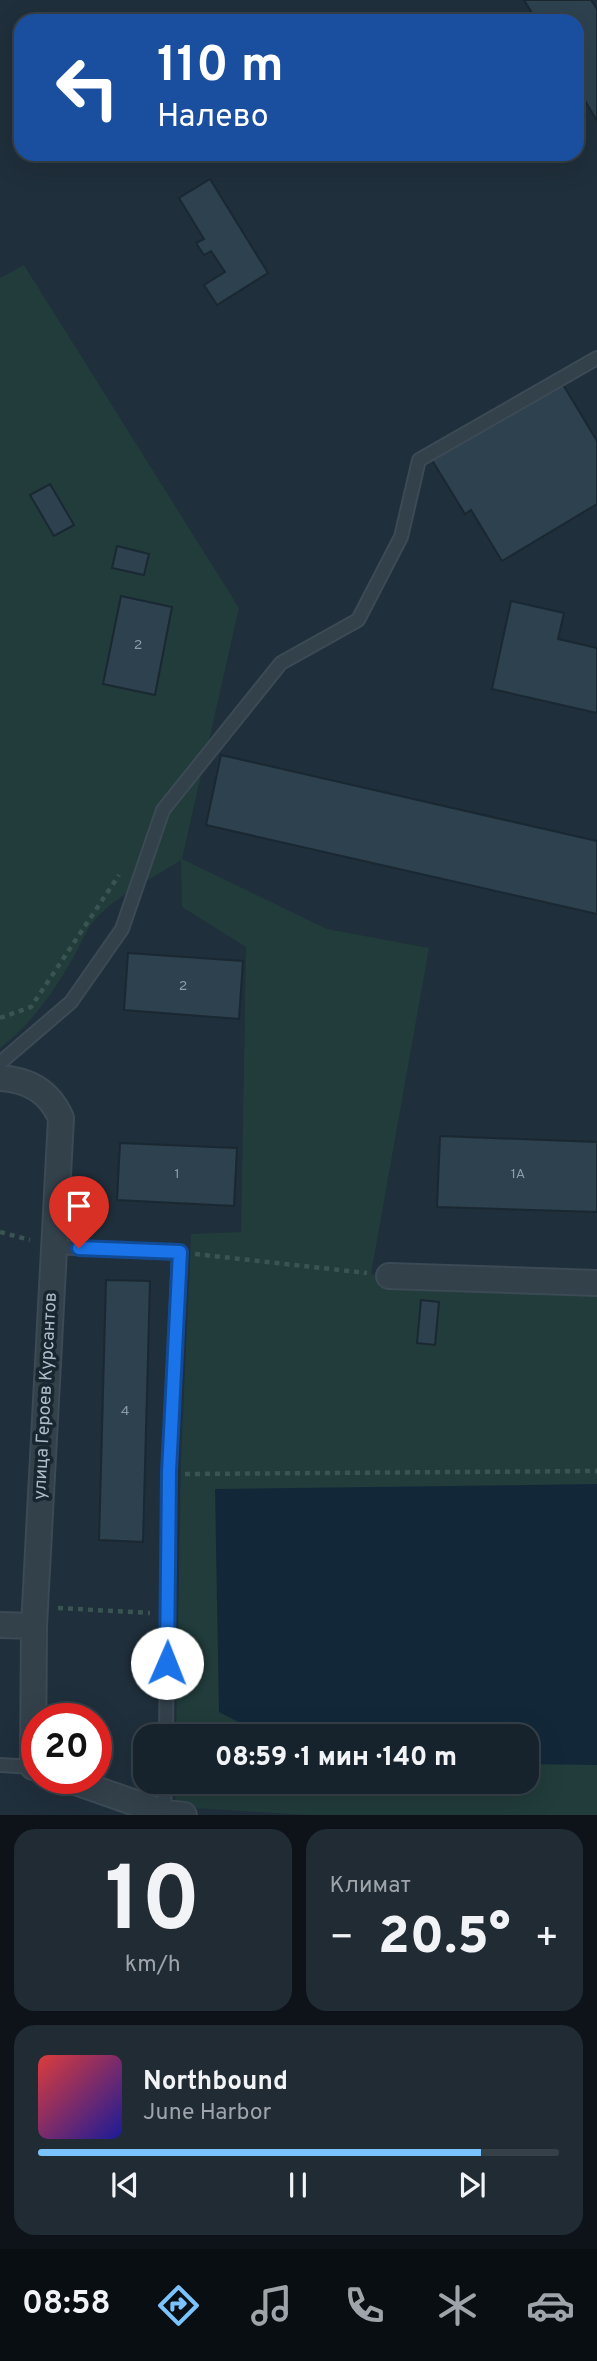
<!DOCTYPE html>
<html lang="ru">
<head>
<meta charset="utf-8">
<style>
  :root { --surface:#17232c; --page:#202b34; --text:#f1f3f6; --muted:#9ea4a9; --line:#364048; --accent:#7bc3ff }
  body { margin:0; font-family:Overpass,sans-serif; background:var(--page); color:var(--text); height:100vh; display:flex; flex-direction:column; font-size:26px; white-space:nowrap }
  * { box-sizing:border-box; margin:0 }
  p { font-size:23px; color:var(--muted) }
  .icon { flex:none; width:38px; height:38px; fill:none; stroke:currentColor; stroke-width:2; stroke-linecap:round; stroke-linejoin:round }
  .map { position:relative; height:1815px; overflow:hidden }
  .sheet { display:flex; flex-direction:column; gap:14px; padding:14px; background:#0d1318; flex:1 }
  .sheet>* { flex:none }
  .hud { position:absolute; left:14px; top:14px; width:570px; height:147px; border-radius:21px; box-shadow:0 7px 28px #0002,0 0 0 2px var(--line); background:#1a4fa0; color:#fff; overflow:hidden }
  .speed { position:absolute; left:21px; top:1703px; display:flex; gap:14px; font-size:35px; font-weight:700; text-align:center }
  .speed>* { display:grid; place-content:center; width:91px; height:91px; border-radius:50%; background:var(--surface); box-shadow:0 7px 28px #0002,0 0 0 2px var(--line); line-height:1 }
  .speed .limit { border:10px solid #d22; background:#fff; color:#111 }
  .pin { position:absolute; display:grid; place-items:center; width:60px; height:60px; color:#fff; margin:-72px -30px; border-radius:50% 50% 50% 0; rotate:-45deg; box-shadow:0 0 7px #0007 }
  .pin .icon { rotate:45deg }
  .me { position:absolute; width:77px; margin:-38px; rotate:1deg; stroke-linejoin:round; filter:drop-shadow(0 0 5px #0008) }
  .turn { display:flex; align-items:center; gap:24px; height:147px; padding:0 28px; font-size:32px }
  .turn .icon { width:91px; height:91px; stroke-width:2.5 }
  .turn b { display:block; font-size:49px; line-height:60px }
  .big { font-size:52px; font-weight:800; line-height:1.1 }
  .sheet .widget { flex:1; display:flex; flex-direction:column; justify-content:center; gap:10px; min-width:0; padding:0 24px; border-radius:21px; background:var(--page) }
  .sheet .dial { align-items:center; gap:0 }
  .dial b { font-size:91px; line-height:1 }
  .song { display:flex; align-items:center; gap:21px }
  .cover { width:84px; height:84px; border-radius:10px; background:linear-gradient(135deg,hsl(0 70% 55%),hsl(240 70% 35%)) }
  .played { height:7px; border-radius:4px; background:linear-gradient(90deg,var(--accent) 85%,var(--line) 85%) }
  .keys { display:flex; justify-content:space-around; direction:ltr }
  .heat { display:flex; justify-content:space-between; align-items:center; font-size:38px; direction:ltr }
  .sheet .tiles { flex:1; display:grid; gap:14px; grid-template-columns:1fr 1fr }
  .widget:last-child { grid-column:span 2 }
  .trip { position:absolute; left:133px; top:1724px; width:406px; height:70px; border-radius:21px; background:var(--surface); box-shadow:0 7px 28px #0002,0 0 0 2px var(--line); font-weight:800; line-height:70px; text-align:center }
  .tab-bar { display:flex; height:112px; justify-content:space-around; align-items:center; background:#090e12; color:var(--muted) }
  .tab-bar .icon { width:49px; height:49px }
  .tab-bar .current { color:var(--accent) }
  .tab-bar b { font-size:32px; color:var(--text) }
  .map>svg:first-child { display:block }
  .green { fill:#213c3b }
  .water { fill:#122839 }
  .building { fill:#2d414f; stroke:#1a2832; stroke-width:2 }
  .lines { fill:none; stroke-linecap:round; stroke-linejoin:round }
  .service-casing { stroke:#3c4a55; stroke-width:16 }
  .minor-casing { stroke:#3c4a55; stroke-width:28 }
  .path { stroke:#395452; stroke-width:4.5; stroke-dasharray:5 5; stroke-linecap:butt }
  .service { stroke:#33414b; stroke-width:12 }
  .minor { stroke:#33414b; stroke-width:24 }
  .route-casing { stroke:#114b97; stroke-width:18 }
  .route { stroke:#1a73e8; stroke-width:12 }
  .labels { text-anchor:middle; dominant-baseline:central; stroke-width:7; stroke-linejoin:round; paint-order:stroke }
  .number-label { font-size:14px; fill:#8c9ca8 }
  .street-label { font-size:18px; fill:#adbcc8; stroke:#182630 }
</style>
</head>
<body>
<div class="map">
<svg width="597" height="1815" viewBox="0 0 597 1815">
  <rect width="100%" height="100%" fill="#1f2f3b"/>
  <path class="green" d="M 24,265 L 239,608 L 182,859 L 327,929 L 429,948 L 371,1274 L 388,1281 L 597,1289 L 597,1815 L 309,1815 L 175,1807 L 176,1782 L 527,1782 L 527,1736 L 176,1736 L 181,1459 L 191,1234 L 241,1232 L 246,947 L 182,907 L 181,860 C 152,879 115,896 93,922 C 84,934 79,948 72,960 C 53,993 30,1026 0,1048 L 0,278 Z"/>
  <polygon class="water" points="597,1484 597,1765 527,1764 527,1736 265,1736 219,1712 215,1489"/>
  <g class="building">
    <polygon points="524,0 591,0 597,9 597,121 578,89 578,21 537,21"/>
    <polygon points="210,179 268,273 217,305 204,285 225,272 211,251 204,255 196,243 204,239 179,198"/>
    <polygon points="562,383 597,441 597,504 502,561 471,510 465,514 427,452"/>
    <polygon points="50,484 74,525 54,536 30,495"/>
    <polygon points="117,546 149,554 144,575 112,568"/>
    <polygon points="121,596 172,607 155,695 103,684"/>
    <polygon points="511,601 564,613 558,639 597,648 597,713 492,689"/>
    <polygon points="221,755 597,841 597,914 206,825"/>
    <polygon points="128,953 243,961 239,1019 124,1010"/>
    <polygon points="440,1136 597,1142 597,1212 437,1207"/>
    <polygon points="120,1143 237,1148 234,1206 117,1200"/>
    <polygon points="106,1280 150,1281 143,1542 99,1540"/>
    <polygon points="421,1300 439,1302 435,1345 417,1343"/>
  </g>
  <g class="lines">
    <defs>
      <g id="service">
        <polyline points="0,1063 71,1002 122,929 163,810 281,663 358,620 401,537 419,460 597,358"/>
        <polyline points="54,1247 179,1253 169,1472 166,1736"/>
        <polyline points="0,1765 33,1767"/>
        <polyline points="164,1815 165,1782"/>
      </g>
      <g id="minor">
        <path d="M 0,1078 C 29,1080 49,1091 61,1118 L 34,1626"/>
        <polyline points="389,1276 597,1283"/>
        <polyline points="0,1625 34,1626 33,1767 37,1768"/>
        <polyline points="64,1778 164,1813 184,1815"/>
      </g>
    </defs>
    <use href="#service" class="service-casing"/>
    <use href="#minor" class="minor-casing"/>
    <g class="path">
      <polyline points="0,1018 31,1007 119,875"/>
      <polyline points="0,1232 30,1240"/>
      <polyline points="195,1254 367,1273"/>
      <polyline points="185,1474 597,1471"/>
      <polyline points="58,1608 150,1613"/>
    </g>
    <use href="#service" class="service"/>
    <use href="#minor" class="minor"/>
  </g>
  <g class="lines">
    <defs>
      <polyline id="route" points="79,1248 180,1252 169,1472 167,1663"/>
    </defs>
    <use href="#route" class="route-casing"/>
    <use href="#route" class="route"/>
  </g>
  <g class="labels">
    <g class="number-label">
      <text x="138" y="645">2</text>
      <text x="183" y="986">2</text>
      <text x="177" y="1174">1</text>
      <text x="518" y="1174">1А</text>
      <text x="125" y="1411">4</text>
    </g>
    <g class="street-label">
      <text transform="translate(46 1396) rotate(-87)">улица Героев Курсантов</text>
    </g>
  </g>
</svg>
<div class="speed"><div class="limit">20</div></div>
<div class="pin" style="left:79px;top:1248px;background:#d93025"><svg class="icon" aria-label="arrive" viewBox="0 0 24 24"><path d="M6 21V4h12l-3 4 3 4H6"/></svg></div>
<svg class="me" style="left:167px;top:1663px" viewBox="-20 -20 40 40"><circle r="19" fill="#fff"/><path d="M0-13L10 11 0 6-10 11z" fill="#1a73e8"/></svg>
<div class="trip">08:59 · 1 мин · 140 m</div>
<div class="hud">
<div class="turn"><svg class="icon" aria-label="left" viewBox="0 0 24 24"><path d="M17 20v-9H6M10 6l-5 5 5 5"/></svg><div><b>110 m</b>Налево</div></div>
</div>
</div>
<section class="sheet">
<div class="tiles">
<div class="widget dial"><b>10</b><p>km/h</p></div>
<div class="widget"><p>Климат</p>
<div class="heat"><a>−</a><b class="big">20.5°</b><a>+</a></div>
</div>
<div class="widget">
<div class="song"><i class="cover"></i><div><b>Northbound</b><p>June Harbor</p></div></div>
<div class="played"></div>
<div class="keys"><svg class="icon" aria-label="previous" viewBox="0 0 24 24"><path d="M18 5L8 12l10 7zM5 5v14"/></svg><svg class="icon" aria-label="pause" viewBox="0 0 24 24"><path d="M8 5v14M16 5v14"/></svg><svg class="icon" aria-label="next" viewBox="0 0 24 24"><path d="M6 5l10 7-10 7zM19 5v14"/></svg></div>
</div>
</div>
</section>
<nav class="tab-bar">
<b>08:58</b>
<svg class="icon current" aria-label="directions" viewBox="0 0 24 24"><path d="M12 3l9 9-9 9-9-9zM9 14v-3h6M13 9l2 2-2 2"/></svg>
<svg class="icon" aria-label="music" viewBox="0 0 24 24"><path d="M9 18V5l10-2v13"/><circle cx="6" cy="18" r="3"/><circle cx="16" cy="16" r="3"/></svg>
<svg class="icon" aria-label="phone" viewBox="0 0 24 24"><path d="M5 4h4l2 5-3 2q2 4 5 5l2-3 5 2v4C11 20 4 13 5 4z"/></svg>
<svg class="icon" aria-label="climate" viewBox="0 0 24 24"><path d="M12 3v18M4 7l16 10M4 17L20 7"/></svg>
<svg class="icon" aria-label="car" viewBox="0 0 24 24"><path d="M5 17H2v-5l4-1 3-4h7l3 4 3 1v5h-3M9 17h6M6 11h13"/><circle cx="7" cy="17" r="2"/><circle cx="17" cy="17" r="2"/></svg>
</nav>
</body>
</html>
